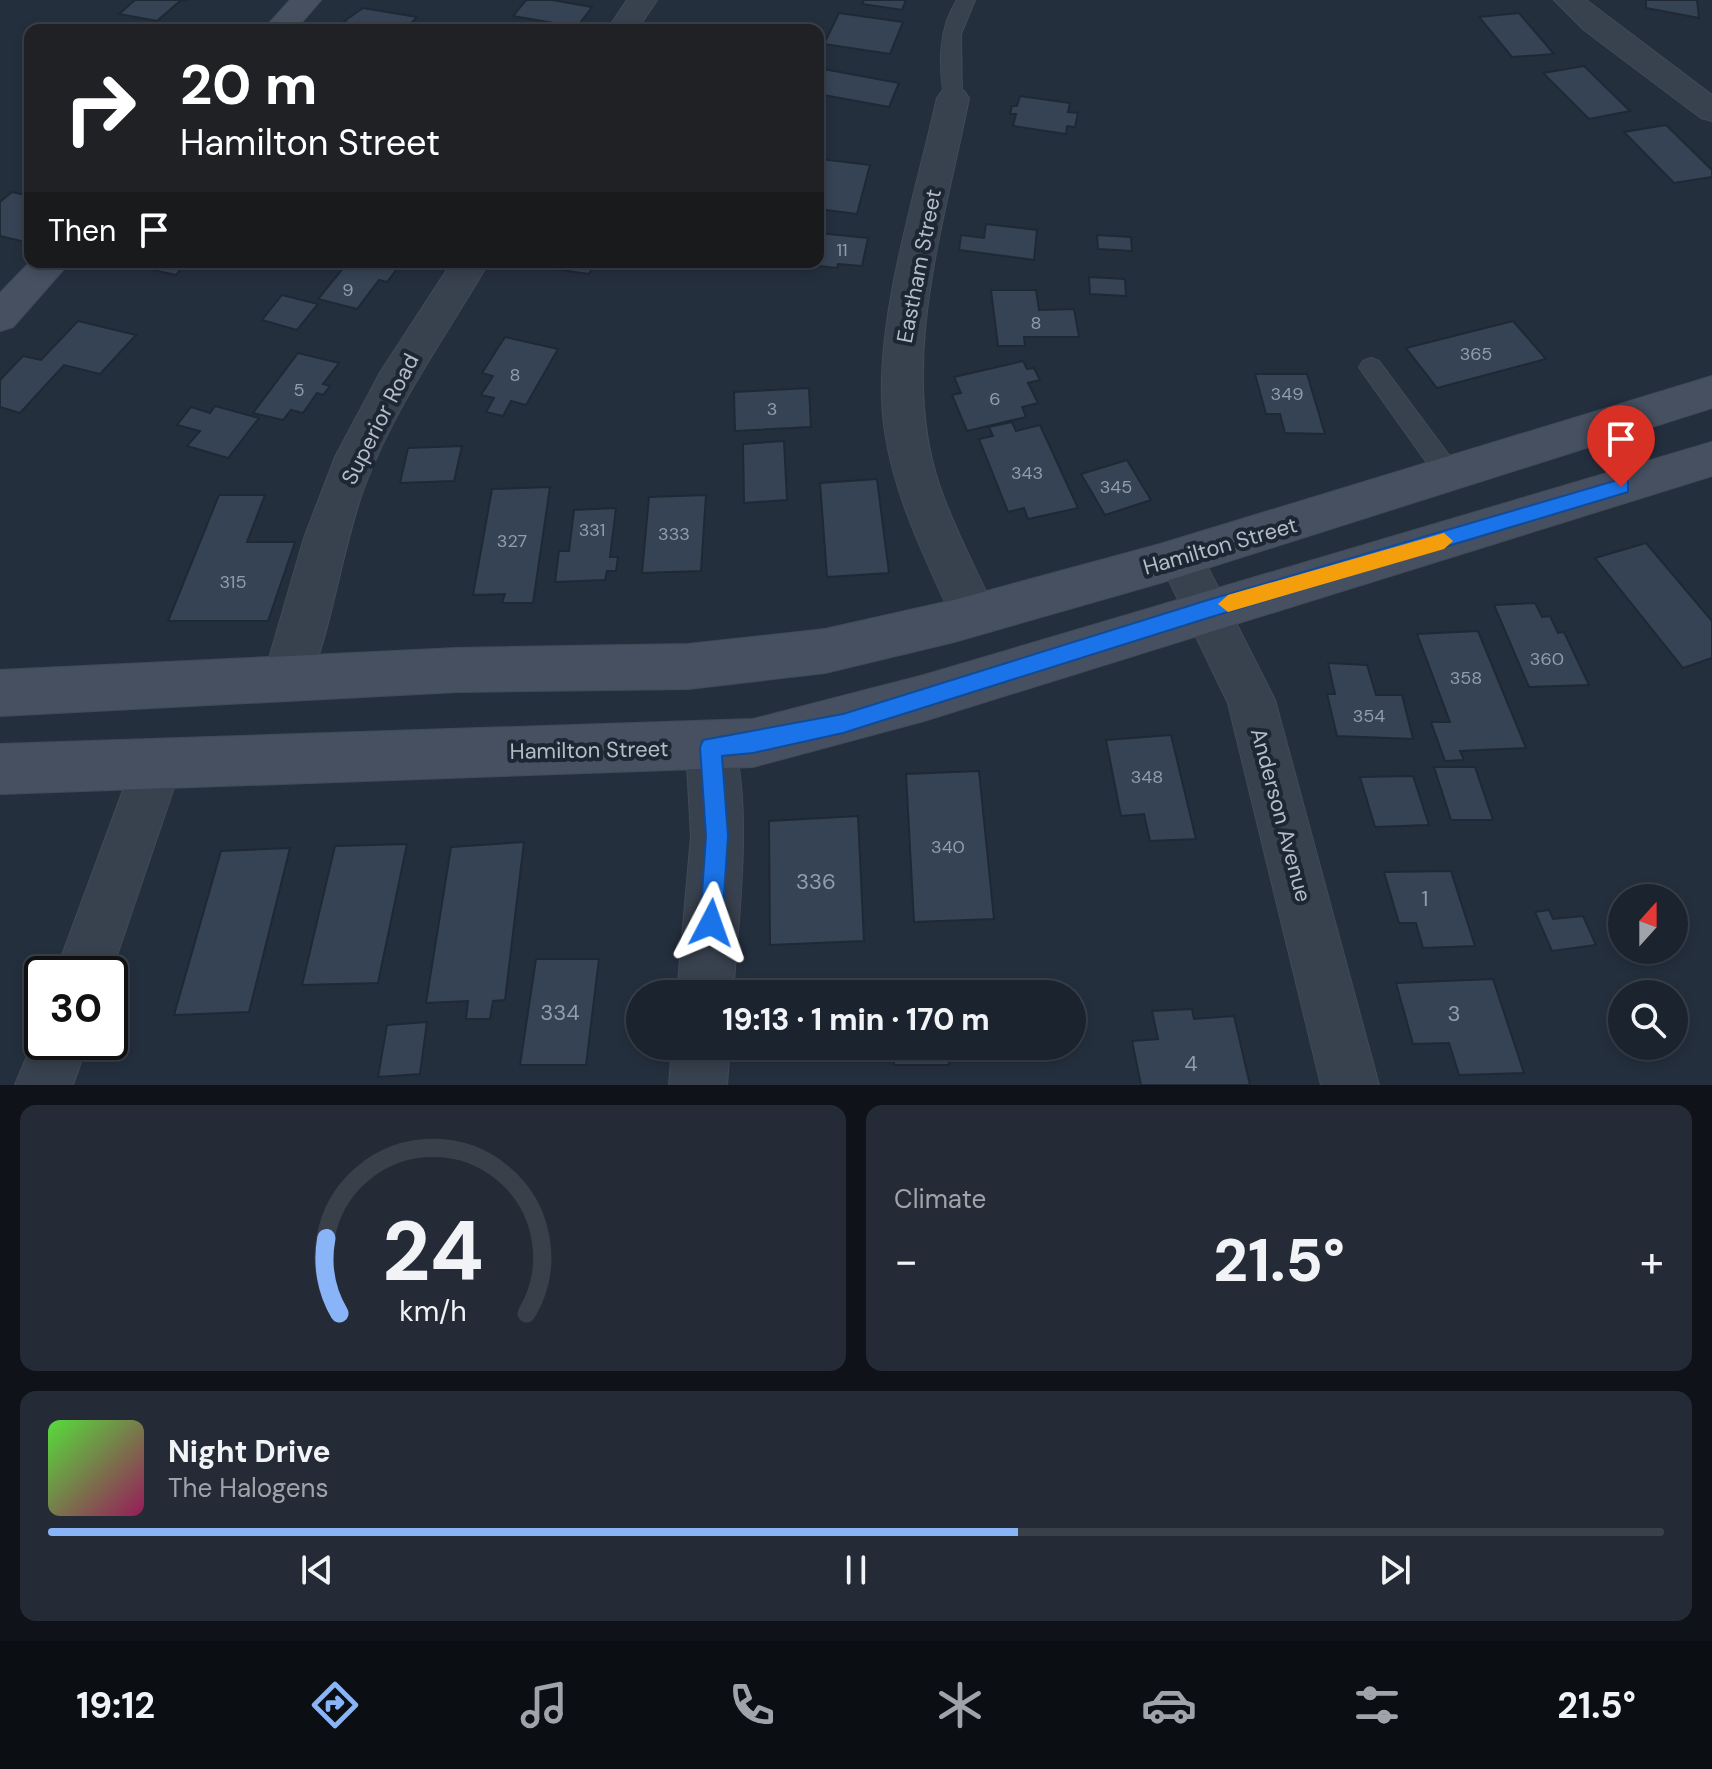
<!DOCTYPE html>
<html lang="en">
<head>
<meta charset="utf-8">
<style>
  :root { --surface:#1b232e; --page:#242b36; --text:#f1f3f6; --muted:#a0a4aa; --line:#39404a; --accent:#8ab4f8 }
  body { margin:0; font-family:"DM Sans",sans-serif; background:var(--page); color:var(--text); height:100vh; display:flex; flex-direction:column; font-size:30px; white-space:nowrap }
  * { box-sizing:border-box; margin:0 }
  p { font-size:26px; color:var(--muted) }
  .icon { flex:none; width:44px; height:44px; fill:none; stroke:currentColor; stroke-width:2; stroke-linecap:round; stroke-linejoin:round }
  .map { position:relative; height:1085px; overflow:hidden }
  .panel { display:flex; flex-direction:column; gap:20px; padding:20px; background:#0f1319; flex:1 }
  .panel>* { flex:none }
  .guide { position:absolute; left:24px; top:24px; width:800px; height:244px; border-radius:16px; box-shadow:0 4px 12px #0003,0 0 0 2px var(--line); background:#202124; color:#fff; overflow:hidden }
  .needle { width:52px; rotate:21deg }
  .tools { position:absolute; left:1608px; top:884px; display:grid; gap:16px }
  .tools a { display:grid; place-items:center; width:80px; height:80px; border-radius:50%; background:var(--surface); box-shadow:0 4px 12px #0003,0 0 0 2px var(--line); font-size:40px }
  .speed { position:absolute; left:24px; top:956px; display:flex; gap:16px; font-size:40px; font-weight:700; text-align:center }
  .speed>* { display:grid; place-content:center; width:104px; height:104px; border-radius:50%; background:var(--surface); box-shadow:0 4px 12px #0003,0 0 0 2px var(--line); line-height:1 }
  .speed .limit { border:4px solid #111; border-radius:12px; background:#fff; color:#111 }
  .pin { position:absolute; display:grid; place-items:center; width:68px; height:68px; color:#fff; margin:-82px -34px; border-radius:50% 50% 50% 0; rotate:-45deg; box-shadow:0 0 8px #0007 }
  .pin .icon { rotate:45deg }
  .me { position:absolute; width:88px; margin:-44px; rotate:4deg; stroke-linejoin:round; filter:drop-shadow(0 0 6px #0008) }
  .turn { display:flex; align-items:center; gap:28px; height:168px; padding:0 24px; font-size:36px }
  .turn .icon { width:104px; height:104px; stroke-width:2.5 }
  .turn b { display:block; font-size:56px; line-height:68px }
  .then { display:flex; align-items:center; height:76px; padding:0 24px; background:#0003; gap:16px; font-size:30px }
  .big { font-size:60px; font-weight:800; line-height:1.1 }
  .panel .tile { flex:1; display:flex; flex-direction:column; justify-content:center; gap:12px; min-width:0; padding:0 28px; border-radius:16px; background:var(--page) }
  .panel .dial { align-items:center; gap:0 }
  .dial svg { height:208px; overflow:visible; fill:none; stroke:var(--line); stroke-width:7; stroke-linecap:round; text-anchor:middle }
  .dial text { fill:var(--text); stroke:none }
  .song { display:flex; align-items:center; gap:24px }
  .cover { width:96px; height:96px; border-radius:12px; background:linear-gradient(135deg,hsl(110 70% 55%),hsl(330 70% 35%)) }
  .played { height:8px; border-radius:4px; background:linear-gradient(90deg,var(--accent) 60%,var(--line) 60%) }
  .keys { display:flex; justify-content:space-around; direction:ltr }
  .heat { display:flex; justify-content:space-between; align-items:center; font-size:44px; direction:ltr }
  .panel .tiles { flex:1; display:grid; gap:20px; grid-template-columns:1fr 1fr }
  .tile:last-child { grid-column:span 2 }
  .trip { position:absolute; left:626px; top:980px; width:460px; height:80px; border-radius:40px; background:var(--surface); box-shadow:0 4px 12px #0003,0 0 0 2px var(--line); font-weight:800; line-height:80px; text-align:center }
  .tabs { display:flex; height:128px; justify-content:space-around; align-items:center; background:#0b0e12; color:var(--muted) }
  .tabs .icon { width:56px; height:56px }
  .tabs .active { color:var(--accent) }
  .tabs b { font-size:36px; color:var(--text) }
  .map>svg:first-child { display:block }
  .building { fill:#364354; stroke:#1f2835; stroke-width:2 }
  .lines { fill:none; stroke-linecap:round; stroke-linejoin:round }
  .lane-casing { stroke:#414a57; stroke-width:2 }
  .street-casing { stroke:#414a57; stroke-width:2 }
  .secondary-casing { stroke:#414a57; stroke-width:2 }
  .lane { fill:#38414e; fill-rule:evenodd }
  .street { fill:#38414e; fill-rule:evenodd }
  .secondary { fill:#465061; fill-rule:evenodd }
  .route { fill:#1a73e8; stroke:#114b97; stroke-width:2 }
  .slow { fill:#f59e0b }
  .labels { text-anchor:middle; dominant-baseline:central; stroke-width:8; stroke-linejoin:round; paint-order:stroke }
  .number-label { font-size:18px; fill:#929caa }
  .street-label { font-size:22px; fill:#b4bcc9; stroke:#1d2633 }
  .near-number-label { font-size:22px; fill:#929caa }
</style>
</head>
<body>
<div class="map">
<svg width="1712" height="1085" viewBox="0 0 1712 1085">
  <rect width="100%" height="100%" fill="#242f3e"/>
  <g class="building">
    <polygon points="135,0 189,0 180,1 157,21 119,14"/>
    <polygon points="526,0 552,0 592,7 577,27 513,16"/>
    <polygon points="864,0 906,0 902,10 862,4"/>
    <polygon points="1646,0 1697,0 1699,18 1646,8"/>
    <polygon points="363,8 417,17 405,30 344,29 350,23 343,22"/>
    <polygon points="839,13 903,22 890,54 824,44"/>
    <polygon points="1519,13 1554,54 1512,57 1479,17"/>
    <polygon points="1584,66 1630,111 1589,119 1543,73"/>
    <polygon points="818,68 899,83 889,107 818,94"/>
    <polygon points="1020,96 1070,103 1068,112 1078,113 1075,127 1067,126 1066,134 1013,126 1016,114 1010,114 1012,106 1017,106"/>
    <polygon points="1666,125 1712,170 1712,177 1674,183 1624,132"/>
    <polygon points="821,159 870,165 857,214 818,209"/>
    <polygon points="12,192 30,196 30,237 25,242 0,236 0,202"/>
    <polygon points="986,224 1037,230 1034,260 959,250 961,235 984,238"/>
    <polygon points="818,233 868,238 862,266 838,264 837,268 782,262 818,262"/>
    <polygon points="1097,235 1131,237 1132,251 1098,249"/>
    <polygon points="138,262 187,262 176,275 134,266"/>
    <polygon points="348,262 402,262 387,282 379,280 357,309 318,299"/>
    <polygon points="549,262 595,262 589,274 546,268"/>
    <polygon points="1089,277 1125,279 1126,296 1090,294"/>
    <polygon points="991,290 1036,290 1039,310 1074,309 1079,337 1024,337 1025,346 998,346"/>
    <polygon points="282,295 318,304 297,330 262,320"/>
    <polygon points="78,321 136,335 100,374 64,365 20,413 0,407 0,380 23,356 41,360"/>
    <polygon points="1513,321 1546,359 1437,388 1406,348"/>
    <polygon points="505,337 558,349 526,405 511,401 503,416 486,412 494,398 481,395 493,376 482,373"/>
    <polygon points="298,353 339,363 323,384 330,386 323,395 317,393 303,413 291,410 283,420 253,413"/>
    <polygon points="1023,361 1027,369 1034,368 1040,380 1028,383 1038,403 1022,407 1026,417 967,431 952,395 961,393 954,377"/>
    <polygon points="1255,374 1307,374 1325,434 1285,433 1280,414 1266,414"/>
    <polygon points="809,388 811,427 735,431 734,392"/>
    <polygon points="215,406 259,418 228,458 187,446 200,431 177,425 191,407 210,413"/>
    <polygon points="1012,422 1016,431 1040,425 1078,508 1028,519 1024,508 1008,512 979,439 993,436 989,427"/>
    <polygon points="784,441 787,500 744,503 743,444"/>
    <polygon points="462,446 454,481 400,483 408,448"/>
    <polygon points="1127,460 1151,500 1105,515 1081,474"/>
    <polygon points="877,479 889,573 827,577 820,483"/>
    <polygon points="550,487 533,603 502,603 505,594 473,595 492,489"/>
    <polygon points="219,495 265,495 247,542 295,542 268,621 168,621"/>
    <polygon points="706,495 701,571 642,573 649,497"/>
    <polygon points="616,508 610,557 618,557 616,571 607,571 605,580 555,582 559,551 569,551 574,510"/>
    <polygon points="1646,543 1712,621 1712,658 1683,668 1595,558"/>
    <polygon points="1535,603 1542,617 1550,616 1558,633 1564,632 1589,685 1529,687 1494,605"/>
    <polygon points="1478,631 1526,748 1460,751 1464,760 1445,761 1431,722 1450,722 1417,634"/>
    <polygon points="1328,663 1367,665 1376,695 1402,695 1413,739 1337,736 1327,694 1335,694"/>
    <polygon points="1171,735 1196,839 1150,841 1144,814 1121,816 1106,740"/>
    <polygon points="1434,767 1475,767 1493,820 1451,820"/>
    <polygon points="979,771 994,919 914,922 906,774"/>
    <polygon points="1413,776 1429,825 1375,827 1360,777"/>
    <polygon points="858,816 864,941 770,945 769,821"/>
    <polygon points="524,842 505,1000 493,1001 490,1019 466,1019 468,1001 426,1003 451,847"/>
    <polygon points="407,844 378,983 302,985 335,846"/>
    <polygon points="290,848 249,1012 174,1015 221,851"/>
    <polygon points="1451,871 1475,946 1423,948 1416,923 1399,923 1384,872"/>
    <polygon points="1549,910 1553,919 1583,916 1596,945 1552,951 1535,912"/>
    <polygon points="536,959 599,959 586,1065 520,1065"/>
    <polygon points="1493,979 1524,1073 1459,1075 1449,1043 1413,1044 1396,983"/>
    <polygon points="1192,1009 1194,1019 1234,1016 1250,1085 1141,1085 1132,1041 1158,1039 1152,1011"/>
    <polygon points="427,1022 420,1074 378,1077 387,1025"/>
    <polygon points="894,1046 948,1046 949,1065 894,1065"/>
  </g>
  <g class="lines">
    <defs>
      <g id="lane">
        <path d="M 957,0 L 975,0 L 961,34 L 962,98 L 953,104 L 944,98 C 939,64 938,29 957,0 Z"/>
        <polygon points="1371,358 1379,361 1460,470 1463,477 1460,484 1451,487 1442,484 1363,373 1359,367 1363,361"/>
      </g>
      <g id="street">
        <polygon points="627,0 657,0 637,30 607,30"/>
        <polygon points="1554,0 1586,0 1712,95 1712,121 1701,118 1584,30"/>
        <path d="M 953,88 L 964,91 L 969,98 C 945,221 897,365 940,487 C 955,531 978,573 997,615 L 990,630 L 974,636 L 958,630 C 925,558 884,479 882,398 C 879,306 917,189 937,98 L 942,91 Z"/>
        <path d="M 452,262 L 489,262 C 446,336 396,404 365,485 C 340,553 333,629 304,695 L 287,701 L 270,695 L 263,679 L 304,538 L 335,457 L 381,371 Z"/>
        <polygon points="1180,539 1196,544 1275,700 1379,1085 1321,1085 1228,703 1158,558 1164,544"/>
        <path d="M 711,723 L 729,730 C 755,793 738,923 733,994 L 677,994 L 691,836 L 686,747 L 693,730 Z"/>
        <polygon points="157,739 175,747 182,764 110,976 55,974 139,747"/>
        <polygon points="42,1020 42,1042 88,1042 73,1085 15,1085"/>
        <polygon points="672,1046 730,1046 727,1085 669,1085"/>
      </g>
      <g id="secondary">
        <polygon points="290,0 321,0 295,30 263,30"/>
        <polygon points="30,262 70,262 13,327 0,331 0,293"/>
        <polygon points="1712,376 1712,408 1160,583 954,642 825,673 688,689 457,692 0,716 0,670 457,648 688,644 825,629 954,600 1160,544"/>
        <polygon points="1712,442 1712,476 924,721 753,767 0,794 0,744 753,719 924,675"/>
      </g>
    </defs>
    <use href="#lane" class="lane-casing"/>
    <use href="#street" class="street-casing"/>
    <use href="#secondary" class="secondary-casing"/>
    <use href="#lane" class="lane"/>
    <use href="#street" class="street"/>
    <use href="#secondary" class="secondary"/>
  </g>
  <polygon class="route" points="1621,479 1628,481 1628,492 1208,618 843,733 753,753 722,756 728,836 722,923 719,931 711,934 703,931 700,923 706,836 700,747 703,740 843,714 1208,600"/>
  <polygon class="slow" points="1444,533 1453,541 1444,549 1228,612 1218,604 1228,595"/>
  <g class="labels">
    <g class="number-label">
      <text x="842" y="250">11</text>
      <text x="348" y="290">9</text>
      <text x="1036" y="323">8</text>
      <text x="1476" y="354">365</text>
      <text x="515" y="375">8</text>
      <text x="299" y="390">5</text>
      <text x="1287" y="394">349</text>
      <text x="995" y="399">6</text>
      <text x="772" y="409">3</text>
      <text x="1027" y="473">343</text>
      <text x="1116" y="487">345</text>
      <text x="592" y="530">331</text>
      <text x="674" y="534">333</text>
      <text x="512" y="541">327</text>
      <text x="233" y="582">315</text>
      <text x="1547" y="659">360</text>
      <text x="1466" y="678">358</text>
      <text x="1369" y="716">354</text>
      <text x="1147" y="777">348</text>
      <text x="948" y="847">340</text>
    </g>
    <g class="street-label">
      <text transform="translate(919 266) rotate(-79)">Eastham Street</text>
      <text transform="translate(380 419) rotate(-63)">Superior Road</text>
      <text transform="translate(1220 546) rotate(-16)">Hamilton Street</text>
      <text transform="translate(589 750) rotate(-1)">Hamilton Street</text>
      <text transform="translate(1281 815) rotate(75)">Anderson Avenue</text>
    </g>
    <g class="near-number-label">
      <text x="816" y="881">336</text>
      <text x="1425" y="898">1</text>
      <text x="560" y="1012">334</text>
      <text x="1454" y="1013">3</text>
      <text x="1191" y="1063">4</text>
    </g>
  </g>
</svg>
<div class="tools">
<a><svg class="needle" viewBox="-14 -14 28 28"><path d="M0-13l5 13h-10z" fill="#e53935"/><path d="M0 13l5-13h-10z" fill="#a0a4aa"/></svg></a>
<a><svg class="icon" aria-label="search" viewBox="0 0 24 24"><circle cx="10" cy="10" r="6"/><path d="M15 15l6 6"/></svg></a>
</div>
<div class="speed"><div class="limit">30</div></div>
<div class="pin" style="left:1621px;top:487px;background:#d93025"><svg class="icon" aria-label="arrive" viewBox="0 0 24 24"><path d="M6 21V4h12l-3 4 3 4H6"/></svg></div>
<svg class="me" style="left:711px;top:923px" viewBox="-20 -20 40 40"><path d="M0-17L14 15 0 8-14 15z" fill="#1a73e8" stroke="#fff" stroke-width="4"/></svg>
<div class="trip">19:13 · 1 min · 170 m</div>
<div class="guide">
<div class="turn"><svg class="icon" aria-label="right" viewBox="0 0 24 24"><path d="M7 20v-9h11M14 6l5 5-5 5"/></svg><div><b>20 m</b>Hamilton Street</div></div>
<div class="then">Then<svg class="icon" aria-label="arrive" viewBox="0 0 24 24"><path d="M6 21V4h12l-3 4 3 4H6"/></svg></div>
</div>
</div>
<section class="panel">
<div class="tiles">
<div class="tile dial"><svg viewBox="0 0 100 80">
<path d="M14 69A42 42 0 1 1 86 69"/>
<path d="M14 69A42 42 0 0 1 9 40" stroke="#8ab4f8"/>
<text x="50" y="56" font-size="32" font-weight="700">24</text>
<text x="50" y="72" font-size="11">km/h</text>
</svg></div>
<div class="tile"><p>Climate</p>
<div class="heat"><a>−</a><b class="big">21.5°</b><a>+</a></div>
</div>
<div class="tile">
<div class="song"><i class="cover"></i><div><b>Night Drive</b><p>The Halogens</p></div></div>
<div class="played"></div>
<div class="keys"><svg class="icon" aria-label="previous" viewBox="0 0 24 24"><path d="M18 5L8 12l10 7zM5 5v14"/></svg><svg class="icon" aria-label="pause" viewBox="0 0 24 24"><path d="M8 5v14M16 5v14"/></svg><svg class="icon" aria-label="next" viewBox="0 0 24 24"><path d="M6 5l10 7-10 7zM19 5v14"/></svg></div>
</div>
</div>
</section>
<nav class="tabs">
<b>19:12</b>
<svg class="icon active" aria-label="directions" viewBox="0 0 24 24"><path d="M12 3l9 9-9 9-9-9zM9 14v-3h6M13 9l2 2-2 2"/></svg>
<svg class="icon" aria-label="music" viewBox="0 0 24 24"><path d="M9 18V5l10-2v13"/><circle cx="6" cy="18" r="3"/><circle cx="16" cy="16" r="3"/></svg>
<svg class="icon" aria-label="phone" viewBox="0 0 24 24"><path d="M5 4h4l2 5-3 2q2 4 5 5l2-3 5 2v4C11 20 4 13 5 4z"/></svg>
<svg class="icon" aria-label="climate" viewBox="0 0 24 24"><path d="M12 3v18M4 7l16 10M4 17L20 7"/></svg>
<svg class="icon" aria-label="car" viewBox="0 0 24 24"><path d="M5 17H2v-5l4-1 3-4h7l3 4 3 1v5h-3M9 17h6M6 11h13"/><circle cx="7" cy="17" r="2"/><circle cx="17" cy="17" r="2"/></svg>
<svg class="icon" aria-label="filters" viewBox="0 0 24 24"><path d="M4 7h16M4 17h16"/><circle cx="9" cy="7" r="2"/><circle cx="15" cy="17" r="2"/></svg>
<b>21.5°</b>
</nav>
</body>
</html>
